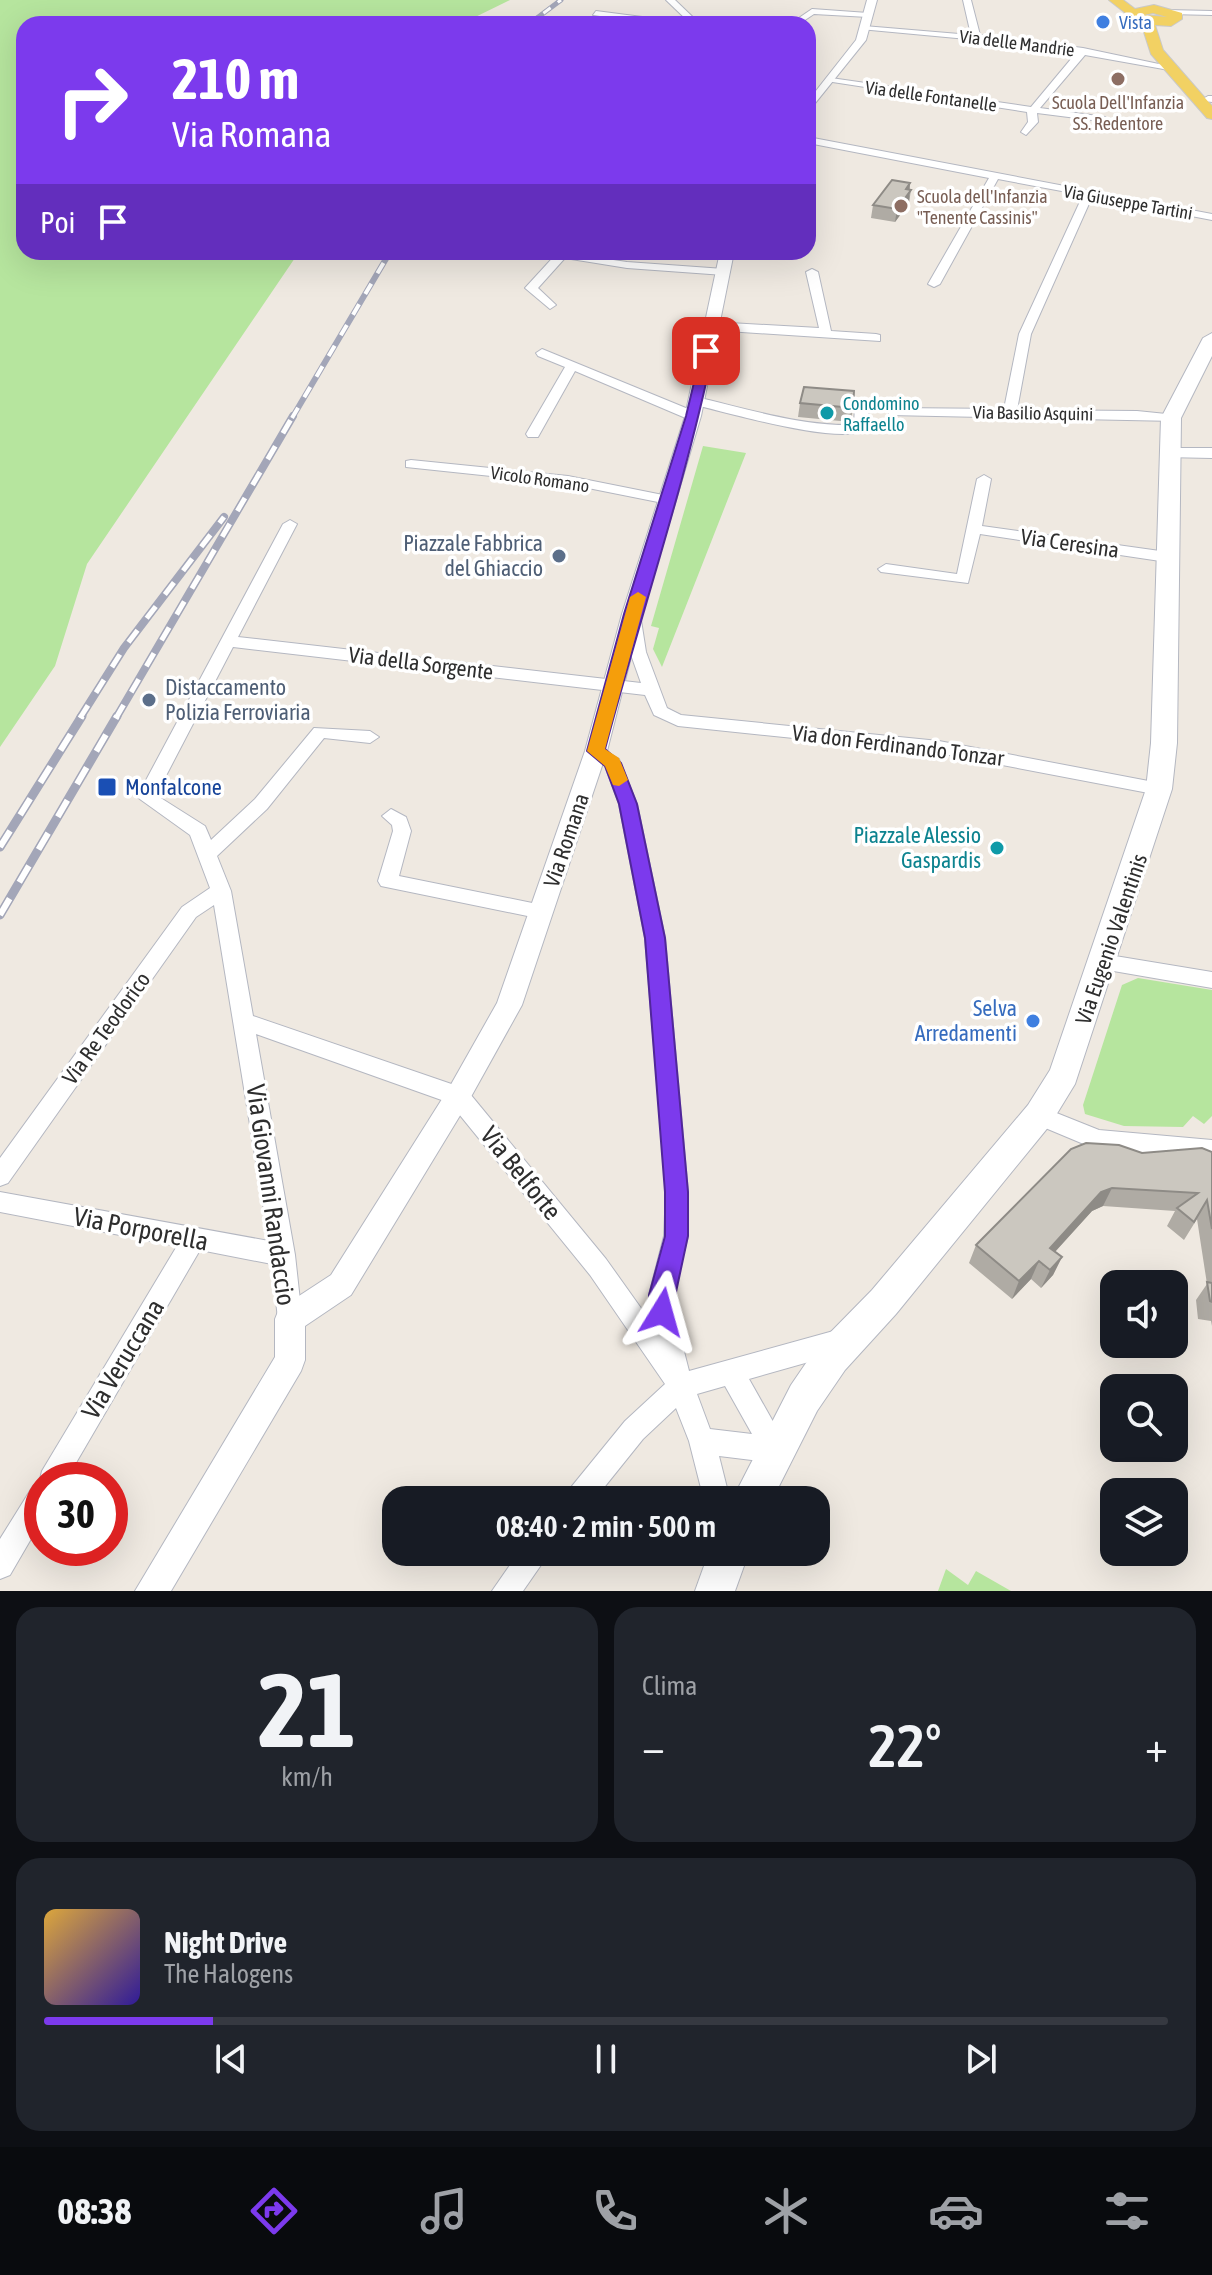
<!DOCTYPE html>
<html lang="it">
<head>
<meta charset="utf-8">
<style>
  :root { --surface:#171b24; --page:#20242c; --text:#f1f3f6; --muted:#9ea1a6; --line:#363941; --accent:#7c3aed }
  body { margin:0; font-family:"Asap Condensed",sans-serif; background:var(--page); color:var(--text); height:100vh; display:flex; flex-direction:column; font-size:30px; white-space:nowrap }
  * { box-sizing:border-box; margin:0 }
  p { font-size:26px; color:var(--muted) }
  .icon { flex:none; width:44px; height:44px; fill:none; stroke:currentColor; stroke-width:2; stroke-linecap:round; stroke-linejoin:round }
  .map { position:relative; height:1591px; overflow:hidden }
  .side { display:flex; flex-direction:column; gap:16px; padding:16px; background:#0d0f14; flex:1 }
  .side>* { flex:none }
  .top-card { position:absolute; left:16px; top:16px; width:800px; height:244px; border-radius:24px; box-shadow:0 8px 32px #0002; background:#7c3aed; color:#fff; overflow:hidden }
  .buttons { position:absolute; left:1100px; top:1270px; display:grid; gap:16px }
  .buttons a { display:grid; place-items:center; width:88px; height:88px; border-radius:16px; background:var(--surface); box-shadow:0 8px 32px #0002; font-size:40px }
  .speed { position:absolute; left:24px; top:1462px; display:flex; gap:16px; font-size:40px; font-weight:700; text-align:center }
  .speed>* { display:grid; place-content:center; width:104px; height:104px; border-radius:50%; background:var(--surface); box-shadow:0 8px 32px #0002; line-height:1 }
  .speed .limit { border:12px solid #d22; background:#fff; color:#111 }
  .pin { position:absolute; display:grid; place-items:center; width:68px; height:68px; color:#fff; margin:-34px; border-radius:16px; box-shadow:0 4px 12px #0006 }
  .me { position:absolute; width:88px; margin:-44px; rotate:8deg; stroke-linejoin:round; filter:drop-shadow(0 0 6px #0008) }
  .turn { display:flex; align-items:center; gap:28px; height:168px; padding:0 24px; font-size:36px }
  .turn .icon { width:104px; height:104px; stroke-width:2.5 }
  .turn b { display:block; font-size:56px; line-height:68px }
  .then { display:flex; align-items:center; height:76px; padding:0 24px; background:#0003; gap:16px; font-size:30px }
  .big { font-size:60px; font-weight:600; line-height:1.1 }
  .side .tile { flex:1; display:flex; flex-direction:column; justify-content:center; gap:12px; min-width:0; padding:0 28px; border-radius:24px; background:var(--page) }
  .side .dial { align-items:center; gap:0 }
  .dial b { font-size:104px; line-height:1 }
  .song { display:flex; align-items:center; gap:24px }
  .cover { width:96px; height:96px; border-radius:12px; background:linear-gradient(135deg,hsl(40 70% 55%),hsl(250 70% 35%)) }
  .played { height:8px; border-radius:4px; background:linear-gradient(90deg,var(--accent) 15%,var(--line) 15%) }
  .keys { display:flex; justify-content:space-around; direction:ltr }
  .heat { display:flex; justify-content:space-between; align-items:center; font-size:44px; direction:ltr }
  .side .tiles { flex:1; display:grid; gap:16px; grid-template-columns:1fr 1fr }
  .tile:last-child { grid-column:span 2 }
  .trip { position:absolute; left:382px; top:1486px; width:448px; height:80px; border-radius:24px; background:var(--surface); box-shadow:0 8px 32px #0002; font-weight:600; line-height:80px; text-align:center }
  .menu { display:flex; height:128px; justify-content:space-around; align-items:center; background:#090b0e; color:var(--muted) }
  .menu .icon { width:56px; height:56px }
  .menu .on { color:var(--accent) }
  .menu b { font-size:36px; color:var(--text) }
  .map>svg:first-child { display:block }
  .green { fill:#b6e59e }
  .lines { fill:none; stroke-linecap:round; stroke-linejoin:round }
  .minor-casing { stroke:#b4b7c1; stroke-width:2 }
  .tertiary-casing { stroke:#b4b7c1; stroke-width:2 }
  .secondary-casing { stroke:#b4b7c1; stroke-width:2 }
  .primary-casing { stroke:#c9c9c9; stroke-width:2 }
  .minor { fill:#fff; fill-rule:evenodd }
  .tertiary { fill:#fff; fill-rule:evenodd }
  .secondary { fill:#fff; fill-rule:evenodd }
  .primary { fill:#f2d163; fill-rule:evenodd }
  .rail-far3-casing { stroke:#a3a6b8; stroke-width:5 }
  .rail-far2-casing { stroke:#a3a6b8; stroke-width:6 }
  .rail-far1-casing { stroke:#a3a6b8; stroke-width:8 }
  .rail-casing { stroke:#a3a6b8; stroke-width:9 }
  .rail-far3 { stroke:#fff; stroke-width:3; stroke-dasharray:9; stroke-linecap:butt }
  .rail-far2 { stroke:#fff; stroke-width:4; stroke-dasharray:12; stroke-linecap:butt }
  .rail-far1 { stroke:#fff; stroke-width:5; stroke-dasharray:15; stroke-linecap:butt }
  .rail { stroke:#fff; stroke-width:6; stroke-dasharray:19; stroke-linecap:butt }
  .wall { fill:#afaba4 }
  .shaded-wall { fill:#8e8b86 }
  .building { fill:#cbc7bf; stroke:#8e8b86; stroke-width:2 }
  .route { fill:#7c3aed; stroke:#51269a; stroke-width:2 }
  .slow { fill:#f59e0b }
  .shop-dot { fill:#3f7fe0; stroke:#fff; stroke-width:3 }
  .education-dot { fill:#8d6e63; stroke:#fff; stroke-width:3 }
  .culture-dot { fill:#0f9aa8; stroke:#fff; stroke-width:3 }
  .service-dot { fill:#5c6f8a; stroke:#fff; stroke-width:3 }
  .transit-dot { fill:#1a4fb4; stroke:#fff; stroke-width:3 }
  .labels { text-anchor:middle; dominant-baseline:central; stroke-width:7; stroke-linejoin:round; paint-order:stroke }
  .far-shop-label { font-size:18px; fill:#366cbe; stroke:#fff; text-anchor:start }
  .far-street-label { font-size:18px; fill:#2e2e2e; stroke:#fff }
  .far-education-label { font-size:18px; fill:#785e54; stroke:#fff }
  .far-culture-label { font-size:18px; fill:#0d838f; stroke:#fff; text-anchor:start }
  .service-label { font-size:22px; fill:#4e5e75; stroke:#fff; text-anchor:end }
  .street-label { font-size:22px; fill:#2e2e2e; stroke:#fff }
  .transit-label { font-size:22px; fill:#164399; stroke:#fff; text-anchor:start }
  .culture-label { font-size:22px; fill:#0d838f; stroke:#fff; text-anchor:end }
  .shop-label { font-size:22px; fill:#366cbe; stroke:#fff; text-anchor:end }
  .near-street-label { font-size:26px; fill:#2e2e2e; stroke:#fff }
</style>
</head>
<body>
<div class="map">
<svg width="1212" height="1591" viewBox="0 0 1212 1591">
  <rect width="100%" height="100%" fill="#efe9e1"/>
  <g class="green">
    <polygon points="0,0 510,0 461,24 24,24 24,252 299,252 87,564 55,666 0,747"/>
    <polygon points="703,446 746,453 662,667 653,649 659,628 651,626"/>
    <polygon points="1138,978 1212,990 1212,1116 1204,1124 1193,1116 1183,1127 1124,1126 1085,1114 1083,1105 1122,985"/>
    <polygon points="946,1569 968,1585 976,1571 1011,1591 938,1591"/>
  </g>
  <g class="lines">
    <defs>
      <g id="minor">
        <polygon points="666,0 675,0 700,24 691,24"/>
        <polygon points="963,0 971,0 980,35 1083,48 1173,67 1169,70 1085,55 1040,108 1105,117 1110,120 1108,122 1037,113 1038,122 1026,135 1021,132 1028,122 1027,112 826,81 831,78 1031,107 1076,53 1022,44 860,29 864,26 971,35"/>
        <polygon points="812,9 868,13 872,15 868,17 814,14 799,24 790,24"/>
        <polygon points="1166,10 1212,11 1212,15 1169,14"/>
        <polygon points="596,11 673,21 677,24 655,24 593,15"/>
        <polygon points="1208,96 1212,96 1212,102 1205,101 1203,99"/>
        <polygon points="808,137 1212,214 1212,220 1092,197 1031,334 1017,410 1137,411 1176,415 1176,421 889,415 889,409 894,408 1004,409 1019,334 1083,195 998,179 940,284 934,287 928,284 989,178 808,143"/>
        <polygon points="558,252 627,262 724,269 730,272 724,275 627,268 565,258 538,288 556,305 550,309 525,288"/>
        <polygon points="812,269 818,272 831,331 876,334 880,335 880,341 712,330 706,326 712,322 819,328 806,272"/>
        <polygon points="542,349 698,413 700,416 698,419 688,419 575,371 538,437 528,437 526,434 565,367 538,356 536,353"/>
        <path d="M 696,397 C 748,409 800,426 854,425 L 855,406 L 862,402 L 869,406 L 867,429 C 843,447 723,411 691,404 L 691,398 Z"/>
        <polygon points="411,460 568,476 668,496 675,500 668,504 568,484 406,467 406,461"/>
        <polygon points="984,475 991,479 982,526 1167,552 1175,557 1167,562 980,534 968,583 881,572 878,569 886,564 957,574 977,479"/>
        <path d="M 290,520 L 297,524 L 238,637 L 641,683 L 630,652 L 624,614 L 632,609 L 640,614 L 646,652 L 667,708 L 681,715 L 939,741 L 1159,783 L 1168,789 L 1159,795 L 939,753 L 678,726 L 654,715 L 645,695 L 233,647 L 156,795 L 205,826 L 211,840 L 255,799 L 314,728 L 370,731 L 379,737 L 370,743 L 324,738 L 267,809 L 217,856 L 231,891 L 253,1016 L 466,1089 L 606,1259 L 653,1325 L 649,1295 L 664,1236 L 666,1192 L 645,938 L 619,804 L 605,766 L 587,751 L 596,745 L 619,759 L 637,804 L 665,938 L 688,1192 L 688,1236 L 673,1295 L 674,1312 L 689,1371 L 837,1330 L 846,1333 L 849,1342 L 846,1351 L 837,1354 L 749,1379 L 789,1450 L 785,1459 L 776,1463 L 719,1456 L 730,1500 L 704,1500 L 689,1441 L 676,1408 L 643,1439 L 594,1500 L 564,1500 L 568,1491 L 625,1421 L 665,1384 L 590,1275 L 450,1103 L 256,1034 L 295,1255 L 302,1319 L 299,1327 L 290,1331 L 281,1327 L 278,1319 L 272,1264 L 200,1250 L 66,1480 L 42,1480 L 42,1520 L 10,1575 L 0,1579 L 0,1539 L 33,1486 L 39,1483 L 42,1471 L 177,1246 L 0,1212 L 0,1192 L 269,1241 L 214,905 L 196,917 L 8,1183 L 0,1186 L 0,1158 L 182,907 L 210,888 L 190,835 L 137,797 L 283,524 ZM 725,1386 L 752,1434 L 710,1429 L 697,1394 Z"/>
        <polygon points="391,809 406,817 411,831 399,876 542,905 549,907 552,912 549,917 542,919 381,886 378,881 393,831 392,825 382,816"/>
        <polygon points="1103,954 1212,972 1212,988 1096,968 1093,962 1096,956"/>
        <polygon points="1039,1106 1099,1130 1212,1140 1212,1160 1098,1150 1031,1122 1028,1115 1031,1108"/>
        <polygon points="519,1552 550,1552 523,1591 492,1591"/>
      </g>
      <g id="tertiary">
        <polygon points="867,0 877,0 866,40 808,112 808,101 856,40"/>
        <polygon points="720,252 734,252 701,416 642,614 607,751 522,1005 467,1104 351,1295 305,1326 305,1360 301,1371 171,1591 135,1591 275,1357 275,1319 279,1309 331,1275 449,1088 497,1003 585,751 622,614 685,416"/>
        <polygon points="1170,448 1212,448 1212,458 1164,457 1162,453"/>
      </g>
      <g id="secondary">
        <polygon points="1212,333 1212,356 1181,418 1177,743 1172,789 1075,1084 1050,1125 896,1314 845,1370 817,1411 772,1500 732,1500 791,1385 819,1344 872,1290 1028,1105 1050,1070 1146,789 1151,743 1161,418 1203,338"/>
        <polygon points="709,1552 749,1552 735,1591 695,1591"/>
      </g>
      <path id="primary" d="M 1109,0 L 1123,0 L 1135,9 L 1154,5 L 1182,13 L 1182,19 L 1171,26 L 1155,25 L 1163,50 L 1212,106 L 1212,119 L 1207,118 L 1151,54 L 1142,26 ZM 1153,13 L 1167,17 L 1144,15 Z"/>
    </defs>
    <use href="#minor" class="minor-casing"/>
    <use href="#tertiary" class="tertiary-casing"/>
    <use href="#secondary" class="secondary-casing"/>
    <use href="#primary" class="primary-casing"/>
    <use href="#minor" class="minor"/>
    <use href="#tertiary" class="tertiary"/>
    <use href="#secondary" class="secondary"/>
    <use href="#primary" class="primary"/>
    <defs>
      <polyline id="rail-far3" points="529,24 561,0"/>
      <polyline id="rail-far2" points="292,418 390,252"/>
      <g id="rail-far1">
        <polyline points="80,718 124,648 224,517"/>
        <polyline points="116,718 293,416"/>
      </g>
      <g id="rail">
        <polyline points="0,847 82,716"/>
        <polyline points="0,915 117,716"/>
      </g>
    </defs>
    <use href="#rail-far3" class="rail-far3-casing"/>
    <use href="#rail-far2" class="rail-far2-casing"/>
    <use href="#rail-far1" class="rail-far1-casing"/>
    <use href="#rail" class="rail-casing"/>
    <use href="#rail-far3" class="rail-far3"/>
    <use href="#rail-far2" class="rail-far2"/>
    <use href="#rail-far1" class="rail-far1"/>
    <use href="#rail" class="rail"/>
  </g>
  <g class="wall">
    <polygon points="909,190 911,190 909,203 895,222 871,218 873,205"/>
    <polygon points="800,403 853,408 851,422 798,417"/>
    <polygon points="1212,1152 1212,1326 1211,1321 1198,1319 1196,1300 1207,1284 1197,1219 1184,1240 1167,1226 1175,1211 1103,1206 1092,1211 1055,1252 1062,1257 1053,1275 1041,1288 1031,1279 1012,1299 969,1263 976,1245 1142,1153"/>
  </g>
  <g class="shaded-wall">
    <polygon points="910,183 909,203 895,222 897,209 906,189"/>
    <polygon points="1112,1188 1103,1206 1092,1211 1042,1266 1050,1248 1101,1192"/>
    <polygon points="1062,1257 1053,1275 1041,1288 1050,1270"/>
    <polygon points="1039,1261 1031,1279 1012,1299 1019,1281"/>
  </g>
  <g class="building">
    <polygon points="892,180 910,183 906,189 911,190 897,209 873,205"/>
    <polygon points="804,387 854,391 853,408 800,403"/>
    <polygon points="1086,1143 1119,1145 1142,1153 1202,1148 1212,1152 1212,1229 1207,1200 1194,1222 1177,1208 1198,1193 1112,1188 1101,1192 1050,1248 1062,1257 1050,1270 1039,1261 1019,1281 976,1245 1071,1149"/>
    <polygon points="1207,1282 1212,1283 1212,1302 1210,1301"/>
  </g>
  <path class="route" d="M 702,349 L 713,351 C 685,486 640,616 605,749 L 621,763 L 637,804 L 665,938 L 688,1192 L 688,1236 L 670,1320 L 662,1323 L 653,1320 L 649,1295 L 665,1236 L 665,1192 L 645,938 L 619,804 L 605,766 L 587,751 L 624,614 L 686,416 Z"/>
  <polygon class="slow" points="638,592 646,597 605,749 619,758 628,780 619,786 613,785 605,766 587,751 630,597"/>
  <g class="shop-dot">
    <circle cx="1103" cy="22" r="8"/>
    <circle cx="1033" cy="1021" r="8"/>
  </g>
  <g class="education-dot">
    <circle cx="1118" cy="79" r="8"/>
    <circle cx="901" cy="206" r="8"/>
  </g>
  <g class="culture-dot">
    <circle cx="827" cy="413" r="8"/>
    <circle cx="997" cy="848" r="8"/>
  </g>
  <g class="service-dot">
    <circle cx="559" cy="556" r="8"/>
    <circle cx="149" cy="700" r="8"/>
  </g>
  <rect class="transit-dot" x="97" y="777" width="20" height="20" rx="4"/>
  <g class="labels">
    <g class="far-shop-label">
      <text x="1119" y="22">Vista</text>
    </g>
    <g class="far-street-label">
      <text transform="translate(1017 43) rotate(7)">Via delle Mandrie</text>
      <text transform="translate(931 96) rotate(8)">Via delle Fontanelle</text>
      <text transform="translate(1128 202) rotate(10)">Via Giuseppe Tartini</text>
      <text transform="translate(1033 413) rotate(1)">Via Basilio Asquini</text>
      <text transform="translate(540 479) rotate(8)">Vicolo Romano</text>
    </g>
    <g class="far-education-label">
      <text x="1118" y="102">Scuola Dell'Infanzia<tspan x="1118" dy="21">SS. Redentore</tspan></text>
      <text x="917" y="196" text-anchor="start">Scuola dell'Infanzia<tspan x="917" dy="21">"Tenente Cassinis"</tspan></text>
    </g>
    <g class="far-culture-label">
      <text x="843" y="403">Condomino<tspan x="843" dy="21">Raffaello</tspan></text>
    </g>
    <g class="service-label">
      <text x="543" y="543">Piazzale Fabbrica<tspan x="543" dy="25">del Ghiaccio</tspan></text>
      <text x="165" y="687" text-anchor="start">Distaccamento<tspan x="165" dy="25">Polizia Ferroviaria</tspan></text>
    </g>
    <g class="street-label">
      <text transform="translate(1070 543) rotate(8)">Via Ceresina</text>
      <text transform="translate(421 663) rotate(7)">Via della Sorgente</text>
      <text transform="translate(898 745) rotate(7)">Via don Ferdinando Tonzar</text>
      <text transform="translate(566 840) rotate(-71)">Via Romana</text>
      <text transform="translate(1111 939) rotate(-71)">Via Eugenio Valentinis</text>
      <text transform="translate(106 1028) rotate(-54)">Via Re Teodorico</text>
    </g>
    <g class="transit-label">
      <text x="125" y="787">Monfalcone</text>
    </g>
    <g class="culture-label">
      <text x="981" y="835">Piazzale Alessio<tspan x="981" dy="25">Gaspardis</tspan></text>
    </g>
    <g class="shop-label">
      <text x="1017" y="1008">Selva<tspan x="1017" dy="25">Arredamenti</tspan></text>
    </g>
    <g class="near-street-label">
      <text transform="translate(521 1173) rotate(51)">Via Belforte</text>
      <text transform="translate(271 1195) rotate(82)">Via Giovanni Randaccio</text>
      <text transform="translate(141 1229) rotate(11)">Via Porporella</text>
      <text transform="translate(123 1359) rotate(-59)">Via Veruccana</text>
    </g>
  </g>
</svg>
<div class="buttons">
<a><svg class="icon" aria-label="sound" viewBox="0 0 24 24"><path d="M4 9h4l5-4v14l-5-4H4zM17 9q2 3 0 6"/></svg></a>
<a><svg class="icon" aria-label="search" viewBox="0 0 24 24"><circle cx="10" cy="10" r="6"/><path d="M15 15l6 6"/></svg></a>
<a><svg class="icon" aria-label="layers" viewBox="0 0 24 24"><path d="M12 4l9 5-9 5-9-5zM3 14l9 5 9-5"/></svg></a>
</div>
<div class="speed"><div class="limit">30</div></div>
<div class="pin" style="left:706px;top:351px;background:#d93025"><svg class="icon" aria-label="arrive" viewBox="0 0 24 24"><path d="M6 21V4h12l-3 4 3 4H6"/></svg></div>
<svg class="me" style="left:662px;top:1312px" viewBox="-20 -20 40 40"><path d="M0-17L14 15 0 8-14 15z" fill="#7c3aed" stroke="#fff" stroke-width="4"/></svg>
<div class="trip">08:40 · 2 min · 500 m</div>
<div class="top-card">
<div class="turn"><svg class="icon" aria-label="right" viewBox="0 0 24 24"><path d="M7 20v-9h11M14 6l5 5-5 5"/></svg><div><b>210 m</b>Via Romana</div></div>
<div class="then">Poi<svg class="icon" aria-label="arrive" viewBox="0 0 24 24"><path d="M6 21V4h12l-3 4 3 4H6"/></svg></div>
</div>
</div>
<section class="side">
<div class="tiles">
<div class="tile dial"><b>21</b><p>km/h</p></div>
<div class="tile"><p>Clima</p>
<div class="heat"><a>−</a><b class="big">22°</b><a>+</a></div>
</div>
<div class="tile">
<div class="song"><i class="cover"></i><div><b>Night Drive</b><p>The Halogens</p></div></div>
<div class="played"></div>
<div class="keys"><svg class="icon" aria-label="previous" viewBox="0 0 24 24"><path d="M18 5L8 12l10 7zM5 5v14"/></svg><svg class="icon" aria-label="pause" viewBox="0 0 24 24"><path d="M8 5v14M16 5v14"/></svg><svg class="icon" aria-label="next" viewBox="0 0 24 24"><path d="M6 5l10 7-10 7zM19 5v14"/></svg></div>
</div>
</div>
</section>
<nav class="menu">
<b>08:38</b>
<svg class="icon on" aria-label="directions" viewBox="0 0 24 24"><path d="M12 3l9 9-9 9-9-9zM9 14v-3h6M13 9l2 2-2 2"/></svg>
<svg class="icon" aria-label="music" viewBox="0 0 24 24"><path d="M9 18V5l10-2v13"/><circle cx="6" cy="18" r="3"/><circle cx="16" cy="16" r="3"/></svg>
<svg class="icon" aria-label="phone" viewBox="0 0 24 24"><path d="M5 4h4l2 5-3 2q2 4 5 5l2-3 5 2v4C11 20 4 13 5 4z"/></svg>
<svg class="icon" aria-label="climate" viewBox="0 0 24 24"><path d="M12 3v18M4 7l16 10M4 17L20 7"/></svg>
<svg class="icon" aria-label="car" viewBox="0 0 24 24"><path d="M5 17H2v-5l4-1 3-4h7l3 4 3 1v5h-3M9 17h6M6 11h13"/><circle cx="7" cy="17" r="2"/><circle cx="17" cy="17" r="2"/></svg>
<svg class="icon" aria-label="filters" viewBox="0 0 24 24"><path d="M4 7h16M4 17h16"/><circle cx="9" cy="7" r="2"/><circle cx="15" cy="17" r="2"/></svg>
</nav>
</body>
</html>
